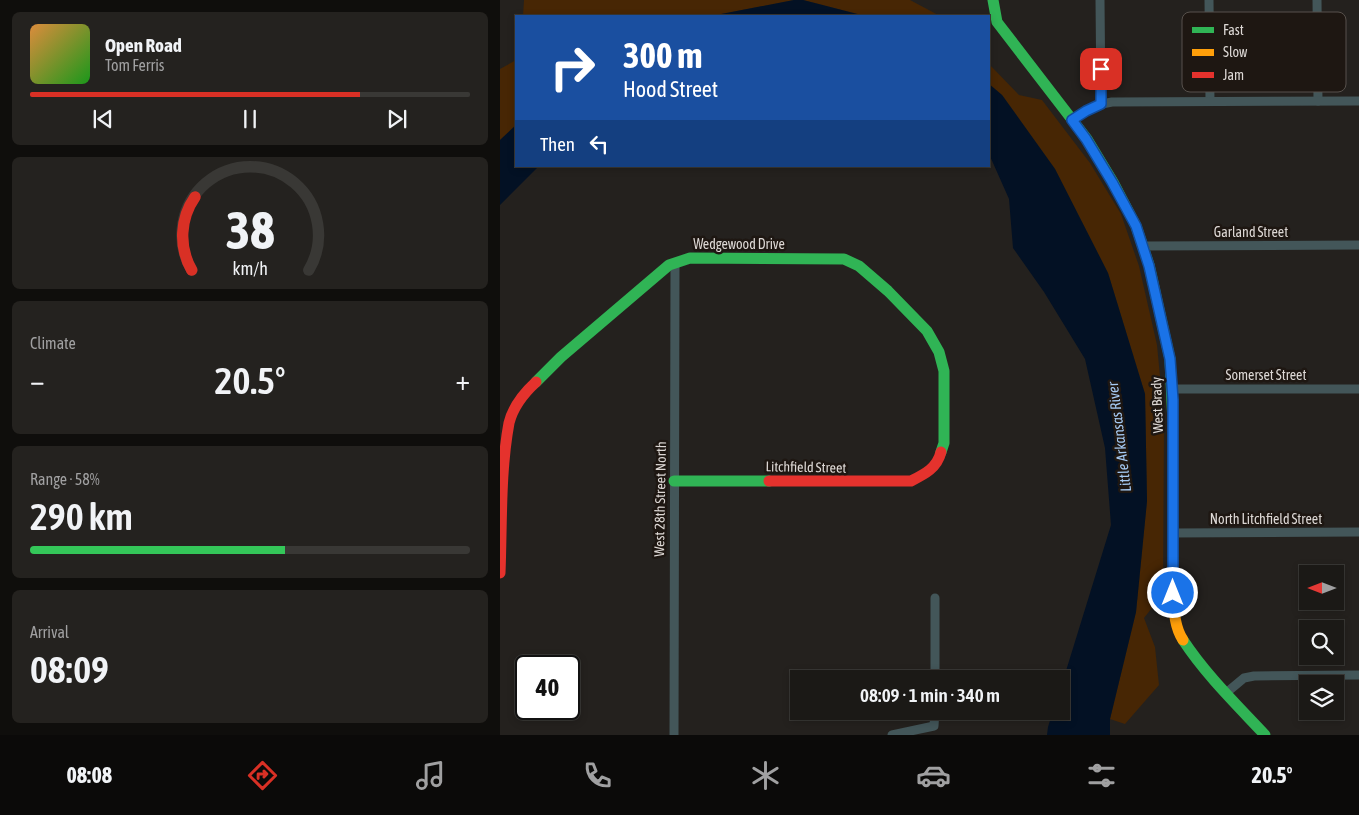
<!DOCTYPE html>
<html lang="en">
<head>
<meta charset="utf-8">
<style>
  :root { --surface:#1b1916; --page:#24221f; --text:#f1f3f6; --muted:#a0a0a1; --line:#393835; --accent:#d93025 }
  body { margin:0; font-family:"Asap Condensed",sans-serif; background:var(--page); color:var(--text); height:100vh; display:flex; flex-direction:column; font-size:19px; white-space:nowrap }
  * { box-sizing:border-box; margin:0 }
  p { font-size:16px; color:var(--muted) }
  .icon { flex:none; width:28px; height:28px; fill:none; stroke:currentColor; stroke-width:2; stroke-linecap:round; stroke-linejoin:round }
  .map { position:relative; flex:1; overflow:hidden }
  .drawer { display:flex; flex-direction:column; gap:12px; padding:12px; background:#0f0e0c; width:500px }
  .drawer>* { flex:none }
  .top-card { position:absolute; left:15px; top:15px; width:475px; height:152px; border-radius:0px; box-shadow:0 2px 8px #0003,0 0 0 1px var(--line); background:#1a4fa0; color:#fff; overflow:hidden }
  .needle { width:32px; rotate:270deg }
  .fabs { position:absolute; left:799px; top:565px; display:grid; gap:10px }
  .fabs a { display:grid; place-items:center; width:45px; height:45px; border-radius:0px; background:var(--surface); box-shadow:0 2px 8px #0003,0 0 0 1px var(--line); font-size:25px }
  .speed { position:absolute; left:15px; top:655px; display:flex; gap:10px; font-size:25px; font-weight:700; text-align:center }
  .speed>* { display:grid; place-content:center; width:65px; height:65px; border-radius:50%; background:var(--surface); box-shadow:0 2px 8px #0003,0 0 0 1px var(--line); line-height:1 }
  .speed .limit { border:2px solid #111; border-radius:8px; background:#fff; color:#111 }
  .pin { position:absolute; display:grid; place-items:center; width:42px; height:42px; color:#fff; margin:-21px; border-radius:10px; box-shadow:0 2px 8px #0006 }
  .me { position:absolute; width:55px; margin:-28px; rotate:0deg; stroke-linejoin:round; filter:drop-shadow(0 0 4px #0008) }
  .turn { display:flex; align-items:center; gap:18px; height:105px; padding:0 25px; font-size:22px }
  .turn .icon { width:65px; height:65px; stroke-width:2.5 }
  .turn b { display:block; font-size:35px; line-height:42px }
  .then { display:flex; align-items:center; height:48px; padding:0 25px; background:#0003; gap:10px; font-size:19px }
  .big { font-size:38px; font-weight:600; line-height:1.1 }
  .drawer .widget { flex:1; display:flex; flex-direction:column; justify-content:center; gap:8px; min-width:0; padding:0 18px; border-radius:8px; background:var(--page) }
  .drawer .dial { align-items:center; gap:0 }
  .dial svg { height:130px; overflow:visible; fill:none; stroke:var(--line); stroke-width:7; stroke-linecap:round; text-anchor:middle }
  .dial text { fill:var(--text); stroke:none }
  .song { display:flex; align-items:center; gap:15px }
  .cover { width:60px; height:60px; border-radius:8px; background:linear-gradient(135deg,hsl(30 70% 55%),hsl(120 70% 35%)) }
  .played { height:5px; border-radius:2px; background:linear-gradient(90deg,var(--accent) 75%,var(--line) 75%) }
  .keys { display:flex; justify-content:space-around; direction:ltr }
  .heat { display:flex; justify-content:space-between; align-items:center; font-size:28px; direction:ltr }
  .charge { height:8px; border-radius:4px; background:linear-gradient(90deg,#34c759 58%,var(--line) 0) }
  .trip { position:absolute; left:290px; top:670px; width:280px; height:50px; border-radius:0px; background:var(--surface); box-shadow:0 2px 8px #0003,0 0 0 1px var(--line); font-weight:600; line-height:50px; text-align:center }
  .tabs { display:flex; height:80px; justify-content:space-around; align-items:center; background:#0b0a09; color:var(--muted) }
  .tabs .icon { width:35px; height:35px }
  .tabs .selected { color:var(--accent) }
  .tabs b { font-size:22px; color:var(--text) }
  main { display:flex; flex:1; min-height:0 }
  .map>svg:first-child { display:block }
  .green { fill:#472604 }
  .water { fill:#031124 }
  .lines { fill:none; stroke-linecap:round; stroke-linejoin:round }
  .street { stroke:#435659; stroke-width:9 }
  .fast { stroke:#30b455; stroke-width:11 }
  .slow { stroke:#ff9f0a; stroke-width:11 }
  .jam { stroke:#e5322d; stroke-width:11 }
  .route-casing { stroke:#114b97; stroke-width:12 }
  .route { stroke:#1a73e8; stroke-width:9 }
  .labels { text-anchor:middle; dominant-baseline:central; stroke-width:5; stroke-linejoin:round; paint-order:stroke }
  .street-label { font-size:14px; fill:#ddd8d5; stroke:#1e1712 }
  .water-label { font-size:15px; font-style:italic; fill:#a5c9f2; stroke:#1e1712 }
  .key { fill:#1e1712; stroke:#57514c; stroke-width:1 }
  .key-label { font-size:14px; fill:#ddd8d5 }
</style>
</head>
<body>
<main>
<section class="drawer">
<div class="widget">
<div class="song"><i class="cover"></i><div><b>Open Road</b><p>Tom Ferris</p></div></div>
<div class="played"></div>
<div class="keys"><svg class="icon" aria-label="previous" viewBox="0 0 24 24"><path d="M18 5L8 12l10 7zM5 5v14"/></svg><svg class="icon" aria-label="pause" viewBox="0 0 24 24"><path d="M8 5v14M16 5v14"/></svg><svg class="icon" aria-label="next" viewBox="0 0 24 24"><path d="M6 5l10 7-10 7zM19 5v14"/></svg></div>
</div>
<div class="widget dial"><svg viewBox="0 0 100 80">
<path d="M14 69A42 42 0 1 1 86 69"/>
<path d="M14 69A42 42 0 0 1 16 24" stroke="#d93025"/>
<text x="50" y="56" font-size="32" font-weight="700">38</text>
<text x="50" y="72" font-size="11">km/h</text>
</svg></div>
<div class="widget"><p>Climate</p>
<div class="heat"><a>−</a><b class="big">20.5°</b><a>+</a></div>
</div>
<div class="widget"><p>Range · 58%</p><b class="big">290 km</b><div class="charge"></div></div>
<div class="widget"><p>Arrival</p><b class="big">08:09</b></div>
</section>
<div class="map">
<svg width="859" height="735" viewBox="0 0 859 735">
  <rect width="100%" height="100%" fill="#24211e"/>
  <g class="green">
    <polygon points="24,0 294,0 211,16 23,16"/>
    <polygon points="303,0 410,0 440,16 365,16"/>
    <polygon points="16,60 16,125 0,140 0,69"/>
    <polygon points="489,64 519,95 542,100 590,163 621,214 639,266 657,345 664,418 663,594 644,618 655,647 659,685 625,724 610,719 636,612 647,501 645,394 608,273 555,169 502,95 489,84"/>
  </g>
  <g class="water">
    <polygon points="294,0 303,0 365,16 211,16"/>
    <polygon points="489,84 502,95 555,169 608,273 645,394 647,501 636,612 610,719 610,735 547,735 548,727 553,711 561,711 561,687 611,525 605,448 585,359 544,292 513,248 509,199 489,154"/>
    <polygon points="16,125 16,166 39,166 0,205 0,140"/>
  </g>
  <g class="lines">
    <g class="street">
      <polyline points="600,0 601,104"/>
      <polyline points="709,0 710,101"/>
      <polyline points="817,0 818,101"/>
      <polyline points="572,120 597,105 612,102 859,101"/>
      <polyline points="643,246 859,245"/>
      <polyline points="672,389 859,389"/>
      <polyline points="672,533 859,532"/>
      <polyline points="435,679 435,598"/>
      <polyline points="726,693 744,678 754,676 859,675"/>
      <polyline points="174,735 175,263"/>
      <polyline points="392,735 434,726 435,711"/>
    </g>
    <g class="fast">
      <polyline points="493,0 497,22 587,139 613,182 636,226 649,265 670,359 673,424"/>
      <polyline points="36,382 61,357 169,265 190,258 344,259 359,266 388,291 427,331 439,352 444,371 444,443 441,452"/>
      <polyline points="174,481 269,481"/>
      <path d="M 683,640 C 706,675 737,705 765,735"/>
    </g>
    <path class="slow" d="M 673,424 L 673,593 C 674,609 674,626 683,640"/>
    <g class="jam">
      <path d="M 269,481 L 411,481 C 425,474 437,468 441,452"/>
      <path d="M 0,573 C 2,523 0,472 9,423 C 13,407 24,393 36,382"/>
    </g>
  </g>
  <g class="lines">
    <defs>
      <polyline id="route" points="601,69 601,104 586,111 572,120 586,139 612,182 636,226 649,266 670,359 673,400 673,593"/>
    </defs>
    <use href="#route" class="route-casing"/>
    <use href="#route" class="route"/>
  </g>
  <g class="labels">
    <g class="street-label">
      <text x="751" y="232">Garland Street</text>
      <text x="239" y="244">Wedgewood Drive</text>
      <text x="766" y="375">Somerset Street</text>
      <text transform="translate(657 405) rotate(-92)">West Brady</text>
      <text transform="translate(306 467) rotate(1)">Litchfield Street</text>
      <text transform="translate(160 499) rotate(-89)">West 28th Street North</text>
      <text x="766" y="519">North Litchfield Street</text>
    </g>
    <g class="water-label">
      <text transform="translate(619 437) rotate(-97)">Little Arkansas River</text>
    </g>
  </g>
  <rect x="682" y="12" width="164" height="80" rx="8" class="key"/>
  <rect x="692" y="27" width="22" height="6" fill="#30b455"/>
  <rect x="692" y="49" width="22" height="7" fill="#ff9f0a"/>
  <rect x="692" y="72" width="22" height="6" fill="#e5322d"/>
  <g class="key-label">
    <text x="723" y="35">Fast</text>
    <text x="723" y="57">Slow</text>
    <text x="723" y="80">Jam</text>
  </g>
</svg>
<div class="fabs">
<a><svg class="needle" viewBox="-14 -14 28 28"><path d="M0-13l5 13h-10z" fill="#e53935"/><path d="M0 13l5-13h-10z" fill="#a0a0a1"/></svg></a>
<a><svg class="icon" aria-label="search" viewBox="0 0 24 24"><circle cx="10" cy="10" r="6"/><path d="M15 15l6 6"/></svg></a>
<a><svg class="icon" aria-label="layers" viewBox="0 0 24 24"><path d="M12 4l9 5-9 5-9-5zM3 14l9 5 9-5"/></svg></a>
</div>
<div class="speed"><div class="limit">40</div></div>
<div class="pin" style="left:601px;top:69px;background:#d93025"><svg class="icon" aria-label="arrive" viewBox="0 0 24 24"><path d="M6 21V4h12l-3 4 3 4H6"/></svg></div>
<svg class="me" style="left:673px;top:593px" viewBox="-20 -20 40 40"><circle r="17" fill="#1a73e8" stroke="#fff" stroke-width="3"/><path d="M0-11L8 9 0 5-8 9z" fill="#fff"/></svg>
<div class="trip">08:09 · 1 min · 340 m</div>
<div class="top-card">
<div class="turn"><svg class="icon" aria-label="right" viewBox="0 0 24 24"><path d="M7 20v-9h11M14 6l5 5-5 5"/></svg><div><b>300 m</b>Hood Street</div></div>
<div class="then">Then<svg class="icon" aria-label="left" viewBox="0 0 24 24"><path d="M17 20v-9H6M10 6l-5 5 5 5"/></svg></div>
</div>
</div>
</main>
<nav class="tabs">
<b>08:08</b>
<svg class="icon selected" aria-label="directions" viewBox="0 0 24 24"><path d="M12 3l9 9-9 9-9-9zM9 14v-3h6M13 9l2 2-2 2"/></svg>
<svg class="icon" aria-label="music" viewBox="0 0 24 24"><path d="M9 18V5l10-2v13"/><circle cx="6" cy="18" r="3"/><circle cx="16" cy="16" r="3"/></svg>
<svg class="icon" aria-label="phone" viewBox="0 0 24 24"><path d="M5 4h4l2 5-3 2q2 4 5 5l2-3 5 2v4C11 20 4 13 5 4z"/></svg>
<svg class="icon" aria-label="climate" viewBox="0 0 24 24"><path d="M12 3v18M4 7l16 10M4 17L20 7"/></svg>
<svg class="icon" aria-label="car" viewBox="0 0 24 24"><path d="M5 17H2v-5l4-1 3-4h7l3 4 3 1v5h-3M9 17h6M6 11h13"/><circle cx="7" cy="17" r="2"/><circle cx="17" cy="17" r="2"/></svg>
<svg class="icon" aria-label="filters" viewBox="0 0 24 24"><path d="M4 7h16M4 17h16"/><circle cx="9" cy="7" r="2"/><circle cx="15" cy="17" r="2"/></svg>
<b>20.5°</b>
</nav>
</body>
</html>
